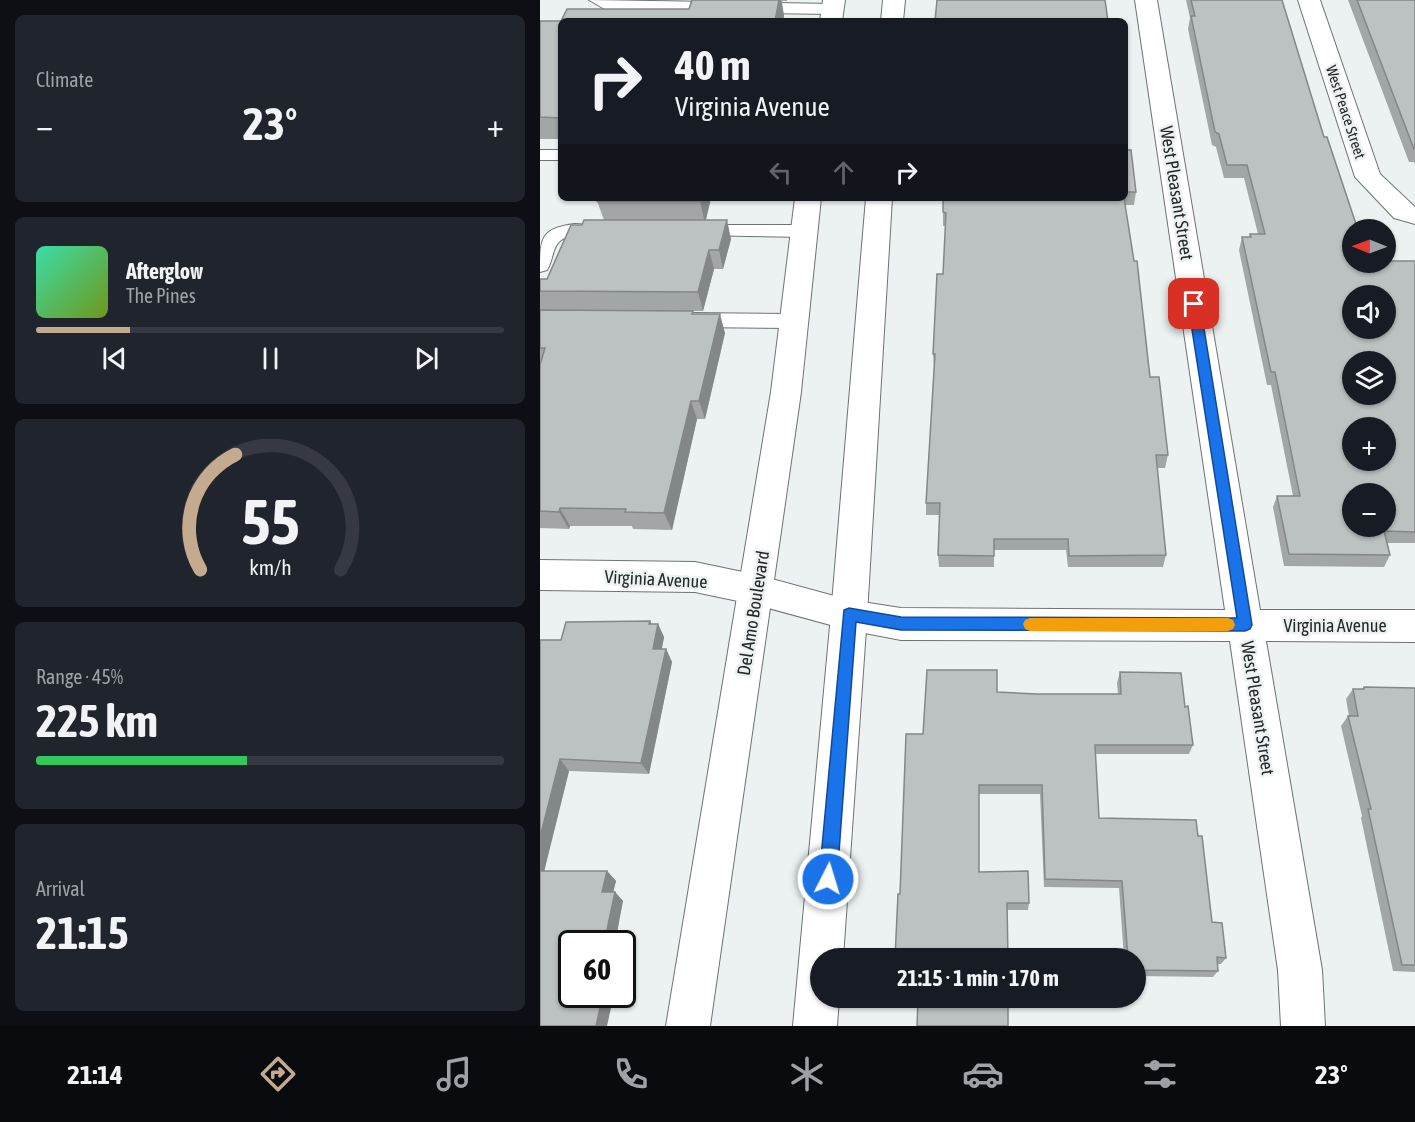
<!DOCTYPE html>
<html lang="en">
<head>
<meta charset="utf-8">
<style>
  :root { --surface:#171b24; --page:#20242c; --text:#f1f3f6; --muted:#9ea1a6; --line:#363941; --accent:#c4aa8f }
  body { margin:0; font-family:"Asap Condensed",sans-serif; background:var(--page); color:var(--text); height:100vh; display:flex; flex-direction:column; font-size:22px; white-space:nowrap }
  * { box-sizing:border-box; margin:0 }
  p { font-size:20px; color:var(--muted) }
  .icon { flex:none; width:33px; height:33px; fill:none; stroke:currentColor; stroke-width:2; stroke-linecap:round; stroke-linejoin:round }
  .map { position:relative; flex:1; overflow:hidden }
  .drawer { display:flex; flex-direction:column; gap:15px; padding:15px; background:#0d0f14; width:540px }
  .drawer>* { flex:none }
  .banner { position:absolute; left:18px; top:18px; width:570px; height:183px; border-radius:9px; box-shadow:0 2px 4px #0004; background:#171b24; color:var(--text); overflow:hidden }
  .needle { width:39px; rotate:271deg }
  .buttons { position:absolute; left:802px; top:219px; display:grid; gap:12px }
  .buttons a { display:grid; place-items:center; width:54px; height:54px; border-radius:50%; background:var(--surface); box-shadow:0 2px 4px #0004; font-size:30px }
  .speed { position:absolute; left:18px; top:930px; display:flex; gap:12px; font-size:30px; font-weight:700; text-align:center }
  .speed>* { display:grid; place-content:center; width:78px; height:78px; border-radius:50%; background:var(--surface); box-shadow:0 2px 4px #0004; line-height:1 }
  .speed .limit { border:3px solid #111; border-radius:9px; background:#fff; color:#111 }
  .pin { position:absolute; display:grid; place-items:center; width:51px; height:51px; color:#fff; margin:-26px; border-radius:12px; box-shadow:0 3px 9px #0006 }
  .me { position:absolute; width:66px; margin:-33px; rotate:5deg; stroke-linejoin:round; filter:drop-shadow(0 0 4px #0008) }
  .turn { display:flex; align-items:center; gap:21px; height:126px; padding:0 18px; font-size:27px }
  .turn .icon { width:78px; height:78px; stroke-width:2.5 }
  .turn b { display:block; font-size:42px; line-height:51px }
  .lanes { display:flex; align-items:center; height:57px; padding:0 18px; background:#0003; justify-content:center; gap:30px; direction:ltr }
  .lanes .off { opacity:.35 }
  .big { font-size:45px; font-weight:700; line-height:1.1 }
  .drawer .widget { flex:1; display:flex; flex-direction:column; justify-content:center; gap:9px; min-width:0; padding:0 21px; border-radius:9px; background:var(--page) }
  .drawer .dial { align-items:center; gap:0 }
  .dial svg { height:156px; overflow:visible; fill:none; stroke:var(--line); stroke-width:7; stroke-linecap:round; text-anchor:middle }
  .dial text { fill:var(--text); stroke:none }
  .song { display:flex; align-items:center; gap:18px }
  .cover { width:72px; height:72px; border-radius:9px; background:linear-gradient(135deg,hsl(160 70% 55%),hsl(80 70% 35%)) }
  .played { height:6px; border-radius:3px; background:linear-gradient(90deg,var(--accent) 20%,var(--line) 20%) }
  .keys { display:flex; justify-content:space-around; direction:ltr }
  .heat { display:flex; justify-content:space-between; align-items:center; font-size:33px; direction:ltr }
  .charge { height:9px; border-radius:4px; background:linear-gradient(90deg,#34c759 45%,var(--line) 0) }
  .trip { position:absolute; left:270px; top:948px; width:336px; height:60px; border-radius:30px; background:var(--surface); box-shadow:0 2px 4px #0004; font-weight:700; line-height:60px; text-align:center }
  .dock { display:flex; height:96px; justify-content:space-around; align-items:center; background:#090b0e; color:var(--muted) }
  .dock .icon { width:42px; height:42px }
  .dock .on { color:var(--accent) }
  .dock b { font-size:27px; color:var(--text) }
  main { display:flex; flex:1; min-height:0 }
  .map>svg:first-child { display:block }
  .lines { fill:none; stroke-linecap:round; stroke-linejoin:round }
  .lane-casing { stroke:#6e7273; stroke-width:2 }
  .street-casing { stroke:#6e7273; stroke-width:2 }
  .primary-casing { stroke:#6e7273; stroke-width:2 }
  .lane { fill:#fff; fill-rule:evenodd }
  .street { fill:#fff; fill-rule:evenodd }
  .primary { fill:#fff; fill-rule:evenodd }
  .wall { fill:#a2a6a7 }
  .shaded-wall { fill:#848788 }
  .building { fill:#bcc1c2; stroke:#848788; stroke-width:1.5; fill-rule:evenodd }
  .route { fill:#1a73e8; stroke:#114b97; stroke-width:1.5 }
  .slow { fill:#f59e0b }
  .labels { text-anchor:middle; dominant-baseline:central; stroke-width:5; stroke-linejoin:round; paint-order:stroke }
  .far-street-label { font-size:15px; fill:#252728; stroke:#ecf2f2 }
  .street-label { font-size:18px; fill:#252728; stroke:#ecf2f2 }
</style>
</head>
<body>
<main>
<section class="drawer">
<div class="widget"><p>Climate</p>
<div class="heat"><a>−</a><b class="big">23°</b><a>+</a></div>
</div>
<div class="widget">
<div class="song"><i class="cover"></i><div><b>Afterglow</b><p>The Pines</p></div></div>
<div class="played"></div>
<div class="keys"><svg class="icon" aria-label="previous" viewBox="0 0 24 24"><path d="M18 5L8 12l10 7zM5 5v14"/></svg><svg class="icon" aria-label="pause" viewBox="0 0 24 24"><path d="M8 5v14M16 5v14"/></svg><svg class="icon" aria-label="next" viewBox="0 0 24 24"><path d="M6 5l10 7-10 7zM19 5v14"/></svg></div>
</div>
<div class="widget dial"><svg viewBox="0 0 100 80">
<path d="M14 69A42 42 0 1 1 86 69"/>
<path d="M14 69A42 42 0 0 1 32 10" stroke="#c4aa8f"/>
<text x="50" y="56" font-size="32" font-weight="700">55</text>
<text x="50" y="72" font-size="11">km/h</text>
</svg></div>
<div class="widget"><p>Range · 45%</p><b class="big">225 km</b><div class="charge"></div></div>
<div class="widget"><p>Arrival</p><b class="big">21:15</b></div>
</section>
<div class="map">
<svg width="875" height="1026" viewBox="0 0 875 1026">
  <rect width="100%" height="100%" fill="#ecf2f2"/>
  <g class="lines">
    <defs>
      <g id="lane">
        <polygon points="49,0 293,4 301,9 293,14 68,11"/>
        <rect x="0" y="150" width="21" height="10"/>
        <path d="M 35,224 L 68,226 L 71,230 L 68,234 C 52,239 25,229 16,246 C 12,254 12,262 7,270 L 0,272 C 0,239 0,228 35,224 Z"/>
        <polygon points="158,225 264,225 271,227 274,231 271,235 264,237 151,235 148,231 151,227"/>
        <polygon points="149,313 254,314 261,316 264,321 261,326 254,328 149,327 142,325 139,320 142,315"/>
      </g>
      <g id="street">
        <polygon points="595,0 617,0 720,610 875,610 875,642 726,641 782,970 785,1026 741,1026 738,970 690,641 361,640 309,630 217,605 155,592 0,590 0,560 155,562 217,575 309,600 361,608 685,610"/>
        <polygon points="758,0 780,0 840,174 875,207 875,224 854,218 815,177"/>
      </g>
      <g id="primary">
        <polygon points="283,0 305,0 302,21 280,21"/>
        <polygon points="343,0 365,0 363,21 341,21"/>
        <polygon points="255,198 281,198 261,392 170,1026 126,1026 231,392"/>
        <polygon points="326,198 352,198 327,615 303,958 280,958 280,998 299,998 297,1026 253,1026 291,615"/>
      </g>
    </defs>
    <use href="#lane" class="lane-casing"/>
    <use href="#street" class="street-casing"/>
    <use href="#primary" class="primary-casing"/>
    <use href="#lane" class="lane"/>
    <use href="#street" class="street"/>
    <use href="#primary" class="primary"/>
  </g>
  <g class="wall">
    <polygon points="152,0 247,0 247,1 242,1 244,16 243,21 21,21 21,139 0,139 0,21 21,21 27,9 149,9"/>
    <polygon points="646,0 742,0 813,262 875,261 875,543 847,543 850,555 844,567 744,566 733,507 737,496 753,496 731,385 727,385 699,250 702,237 709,237 710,234 718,234 704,178 684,178 676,147 672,145 648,29 650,18"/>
    <polygon points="808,0 875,0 875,164 874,162 869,162"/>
    <polygon points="585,150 596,192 594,205 585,205 610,377 628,455 625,468 617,468 626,555 623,567 528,567 526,550 454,550 454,567 399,567 398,555 400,515 386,515 386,503 394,366 393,354 403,274 406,226 403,226 403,198 585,198"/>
    <polygon points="58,198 171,198 166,220 191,239 183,269 174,269 163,311 153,311 154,314 185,333 165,419 157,419 132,530 93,529 92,526 30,526 29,529 0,528 0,279 7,279 42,225 64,220 57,201"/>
    <polygon points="110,621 111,624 118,624 124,637 122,649 126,649 132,662 109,774 29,771 4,871 67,871 76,881 73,892 75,892 83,901 0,1026 0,640 21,640"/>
    <polygon points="580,672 645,707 653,745 649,754 555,754 559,818 658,836 672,922 686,958 681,964 677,964 678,971 673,977 596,976 596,958 584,958 579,888 504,887 500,794 439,794 439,872 489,903 488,910 467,910 360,894 383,734 457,692 497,694 578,694 577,683"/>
    <polygon points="824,687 875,688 875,972 853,971 821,818 822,816 801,726 808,716 809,716 806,699 813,689 822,689"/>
  </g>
  <g class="shaded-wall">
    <polygon points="239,0 241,0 244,16 243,21 235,21"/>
    <polygon points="160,198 171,198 165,223 160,201"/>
    <polygon points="187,220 191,239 183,269 179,250"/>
    <polygon points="169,250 174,269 163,311 158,292"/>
    <polygon points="180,314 185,333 165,419 159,401"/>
    <polygon points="151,401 157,419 132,530 124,513"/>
    <polygon points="20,508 30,526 29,529 19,512"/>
    <polygon points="110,621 116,633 118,624 124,637 119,662 113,649 109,624"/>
    <polygon points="126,649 132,662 109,774 101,763"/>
    <polygon points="20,759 29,771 2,880 0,878 0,837"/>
    <polygon points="67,871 76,881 71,901 62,892"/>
    <polygon points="75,892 83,901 75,944 64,944"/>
    <polygon points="63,994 74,994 67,1026 56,1026"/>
  </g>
  <g class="building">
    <polygon points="152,0 239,0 235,21 21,21 21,118 0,117 0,21 21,21 27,9 149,9"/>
    <polygon points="397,0 565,0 568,21 395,21"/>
    <path d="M 651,0 L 742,0 L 784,137 L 787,137 L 818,230 L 813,230 L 813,262 L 846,262 L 846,261 L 875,261 L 875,532 L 844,531 L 850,555 L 749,554 L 737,496 L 760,496 L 735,372 L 731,372 L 702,237 L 711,237 L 710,234 L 725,234 L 707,165 L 687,165 L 679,134 L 675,132 L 651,16 L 655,16 ZM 813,296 L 846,296 L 846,328 L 813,328 ZM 813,362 L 846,362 L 846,394 L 813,394 ZM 813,428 L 846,428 L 846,460 L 813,460 ZM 813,494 L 846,494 L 846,526 L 813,526 Z"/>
    <polygon points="817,0 875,0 875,149 874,149"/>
    <polygon points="585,150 591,150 596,192 585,192"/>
    <polygon points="58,198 160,198 160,201 57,201"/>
    <polygon points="403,198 584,198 594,261 597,261 610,377 619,377 628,455 616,455 626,555 529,556 528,539 454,539 454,556 398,555 400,503 386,503 395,354 393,354 397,274 403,274 406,213 403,212"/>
    <polygon points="44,220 187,220 179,250 169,250 158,292 0,291 0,279 7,279 31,225 42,225"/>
    <polygon points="0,310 153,311 152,314 180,314 159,401 151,401 124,513 85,512 86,509 20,508 19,512 0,511 0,365 5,348 0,348"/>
    <polygon points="110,621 109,624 118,624 113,649 126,649 101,763 20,759 0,837 0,640 21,640 26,622"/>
    <polygon points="387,670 457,670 457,692 497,694 581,694 580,672 641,673 645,707 648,706 653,745 555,745 559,818 656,820 658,836 662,836 672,922 682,923 686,958 677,957 678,971 596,970 596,958 588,958 582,881 505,879 502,785 439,785 439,872 488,871 489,903 467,903 468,958 355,958 358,894 360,894 366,734 383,734"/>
    <polygon points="824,687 875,688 875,965 862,965 828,809 831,809 808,716 818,716 813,689 824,689"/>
    <polygon points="0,871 67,871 62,892 75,892 64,944 32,944 32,994 63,994 56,1026 0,1026"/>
    <polygon points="378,998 468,998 468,1026 377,1026"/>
  </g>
  <polygon class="route" points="654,300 660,304 712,625 710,629 705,631 361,630 316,622 297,879 294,885 288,887 282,885 279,879 304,610 309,608 361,617 697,618 648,304"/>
  <polygon class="slow" points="490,618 688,618 693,620 695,625 693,629 688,631 490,631 485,629 483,624 485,620"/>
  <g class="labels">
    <g class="far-street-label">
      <text transform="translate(806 112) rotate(72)">West Peace Street</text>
    </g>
    <g class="street-label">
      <text transform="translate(637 193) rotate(81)">West Pleasant Street</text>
      <text transform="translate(116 579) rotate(3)">Virginia Avenue</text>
      <text transform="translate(213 613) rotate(-81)">Del Amo Boulevard</text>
      <text x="795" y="625">Virginia Avenue</text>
      <text transform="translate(718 708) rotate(81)">West Pleasant Street</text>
    </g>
  </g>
</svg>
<div class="buttons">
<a><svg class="needle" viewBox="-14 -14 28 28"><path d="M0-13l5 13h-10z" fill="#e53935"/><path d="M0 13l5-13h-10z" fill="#9ea1a6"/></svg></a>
<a><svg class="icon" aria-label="sound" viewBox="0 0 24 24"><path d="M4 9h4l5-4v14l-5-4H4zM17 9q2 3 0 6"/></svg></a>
<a><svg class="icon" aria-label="layers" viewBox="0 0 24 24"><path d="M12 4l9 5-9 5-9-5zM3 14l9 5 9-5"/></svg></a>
<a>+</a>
<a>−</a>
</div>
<div class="speed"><div class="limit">60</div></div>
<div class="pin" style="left:654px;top:304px;background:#d93025"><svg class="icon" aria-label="arrive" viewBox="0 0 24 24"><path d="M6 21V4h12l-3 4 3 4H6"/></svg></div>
<svg class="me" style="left:288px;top:879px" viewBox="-20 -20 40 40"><circle r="17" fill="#1a73e8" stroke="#fff" stroke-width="3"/><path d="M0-11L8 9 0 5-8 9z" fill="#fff"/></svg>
<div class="trip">21:15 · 1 min · 170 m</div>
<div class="banner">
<div class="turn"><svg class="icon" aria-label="right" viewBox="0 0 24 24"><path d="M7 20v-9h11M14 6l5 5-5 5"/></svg><div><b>40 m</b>Virginia Avenue</div></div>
<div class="lanes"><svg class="icon off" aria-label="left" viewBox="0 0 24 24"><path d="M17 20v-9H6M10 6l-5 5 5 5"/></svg><svg class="icon off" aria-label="ahead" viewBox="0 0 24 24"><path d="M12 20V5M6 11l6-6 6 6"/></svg><svg class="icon" aria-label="right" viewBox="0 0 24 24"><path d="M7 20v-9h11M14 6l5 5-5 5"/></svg></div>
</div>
</div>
</main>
<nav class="dock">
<b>21:14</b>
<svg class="icon on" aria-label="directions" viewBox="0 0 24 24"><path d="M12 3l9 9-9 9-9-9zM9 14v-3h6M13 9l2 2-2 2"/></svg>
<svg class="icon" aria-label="music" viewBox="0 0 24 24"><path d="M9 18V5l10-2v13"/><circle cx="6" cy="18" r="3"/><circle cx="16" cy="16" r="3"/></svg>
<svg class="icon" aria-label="phone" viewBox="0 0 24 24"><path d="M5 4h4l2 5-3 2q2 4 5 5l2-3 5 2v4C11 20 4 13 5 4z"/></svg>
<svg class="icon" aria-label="climate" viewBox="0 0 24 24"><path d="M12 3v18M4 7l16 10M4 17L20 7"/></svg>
<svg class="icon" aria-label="car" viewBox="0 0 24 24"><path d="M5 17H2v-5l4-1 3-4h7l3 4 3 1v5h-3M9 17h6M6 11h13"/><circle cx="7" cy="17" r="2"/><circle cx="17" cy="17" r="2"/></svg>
<svg class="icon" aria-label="filters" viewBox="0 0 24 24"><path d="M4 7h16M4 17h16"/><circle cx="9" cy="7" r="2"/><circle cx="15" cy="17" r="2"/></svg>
<b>23°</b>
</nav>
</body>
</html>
